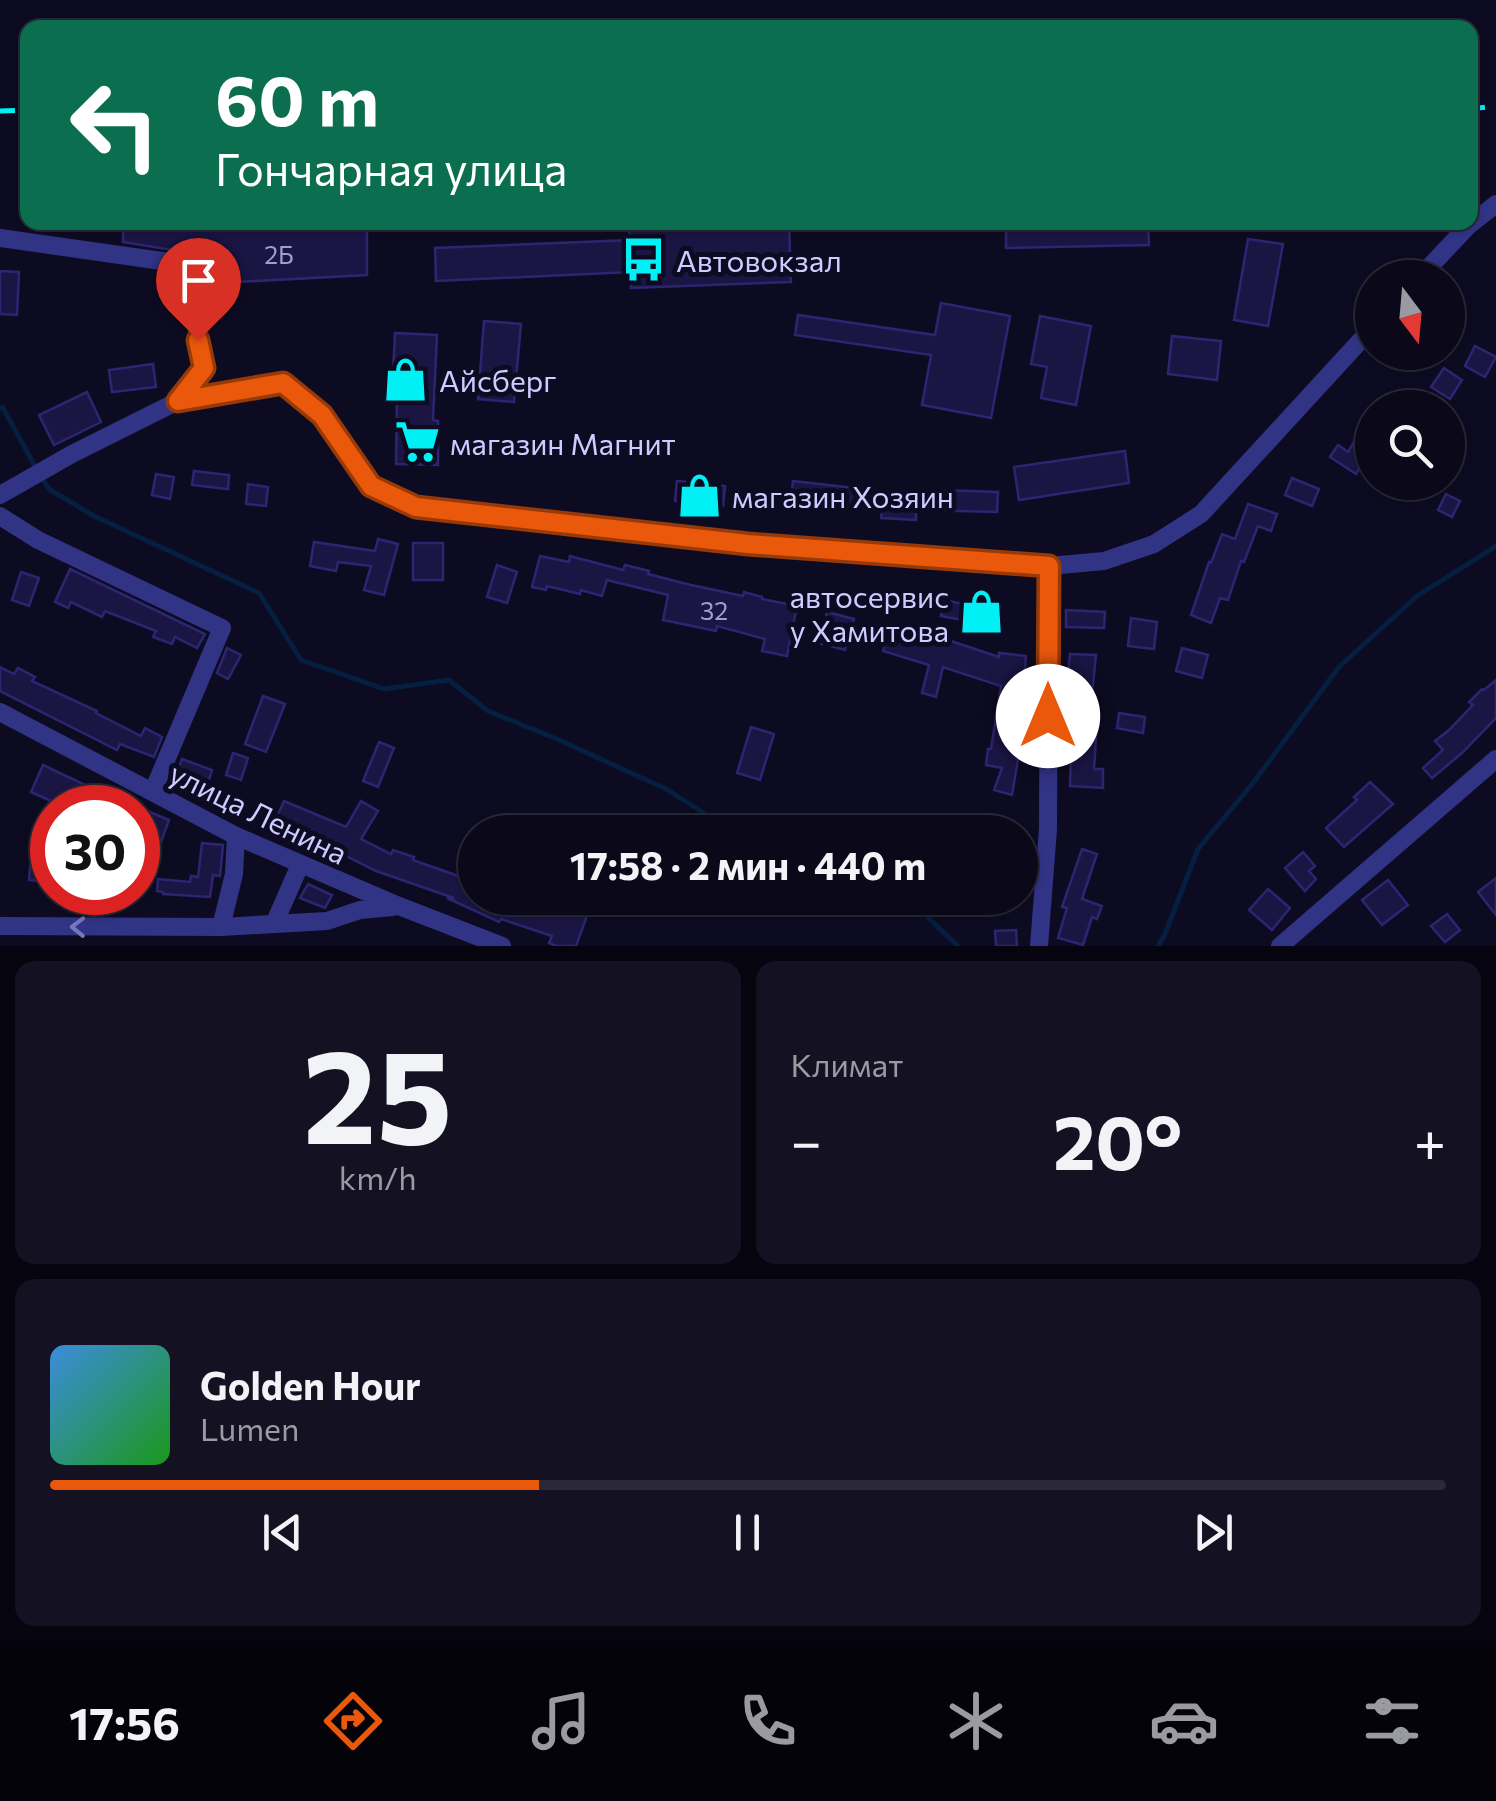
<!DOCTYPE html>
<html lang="ru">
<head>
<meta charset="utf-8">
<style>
  :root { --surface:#0a0819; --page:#131122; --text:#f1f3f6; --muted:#999aa2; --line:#2a2938; --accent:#ea580c }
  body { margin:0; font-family:Commissioner,sans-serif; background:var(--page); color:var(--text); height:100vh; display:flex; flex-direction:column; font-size:38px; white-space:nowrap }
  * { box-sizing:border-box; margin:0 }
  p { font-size:32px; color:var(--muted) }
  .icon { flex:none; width:55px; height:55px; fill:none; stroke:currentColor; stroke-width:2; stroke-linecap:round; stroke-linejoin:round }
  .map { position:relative; height:946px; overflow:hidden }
  .panel { display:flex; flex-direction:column; gap:15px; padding:15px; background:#06040e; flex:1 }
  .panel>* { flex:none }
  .banner { position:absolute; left:20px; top:20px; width:1458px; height:210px; border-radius:20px; box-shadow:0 2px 8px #0004,0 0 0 2px var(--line); background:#0b6e4f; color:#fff; overflow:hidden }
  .needle { width:65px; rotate:164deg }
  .buttons { position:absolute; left:1355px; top:260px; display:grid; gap:20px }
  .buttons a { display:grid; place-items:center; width:110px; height:110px; border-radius:50%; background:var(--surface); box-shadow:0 2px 8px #0004,0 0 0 2px var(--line); font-size:50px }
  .speed { position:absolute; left:30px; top:785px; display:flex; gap:20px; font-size:50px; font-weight:700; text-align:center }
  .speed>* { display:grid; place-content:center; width:130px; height:130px; border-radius:50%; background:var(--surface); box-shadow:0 2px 8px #0004,0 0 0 2px var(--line); line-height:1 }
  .speed .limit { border:15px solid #d22; background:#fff; color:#111 }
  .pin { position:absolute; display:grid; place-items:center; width:85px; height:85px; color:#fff; margin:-102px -42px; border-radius:50% 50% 50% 0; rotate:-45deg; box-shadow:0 0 10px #0007 }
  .pin .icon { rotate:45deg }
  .me { position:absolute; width:110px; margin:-55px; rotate:0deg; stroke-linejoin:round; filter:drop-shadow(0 0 8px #0008) }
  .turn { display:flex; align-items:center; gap:35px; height:210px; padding:0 30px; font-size:45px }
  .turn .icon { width:130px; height:130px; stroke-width:2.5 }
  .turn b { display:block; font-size:70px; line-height:85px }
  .big { font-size:75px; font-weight:700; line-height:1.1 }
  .panel .card { flex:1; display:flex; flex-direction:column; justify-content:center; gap:15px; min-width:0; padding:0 35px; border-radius:20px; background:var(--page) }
  .panel .dial { align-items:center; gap:0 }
  .dial b { font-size:130px; line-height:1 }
  .song { display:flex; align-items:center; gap:30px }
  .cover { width:120px; height:120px; border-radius:15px; background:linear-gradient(135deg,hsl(210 70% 55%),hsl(120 70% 35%)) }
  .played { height:10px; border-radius:5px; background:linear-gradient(90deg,var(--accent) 35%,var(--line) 35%) }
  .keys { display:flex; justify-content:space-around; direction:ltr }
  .heat { display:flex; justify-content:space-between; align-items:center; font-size:55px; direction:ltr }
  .panel .tiles { flex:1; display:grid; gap:15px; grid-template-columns:1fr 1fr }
  .card:last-child { grid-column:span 2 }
  .trip { position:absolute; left:458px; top:815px; width:580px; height:100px; border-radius:50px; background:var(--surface); box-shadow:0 2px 8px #0004,0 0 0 2px var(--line); font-weight:700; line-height:100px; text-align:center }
  .tab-bar { display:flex; height:160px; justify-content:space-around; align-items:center; background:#04030a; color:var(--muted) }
  .tab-bar .icon { width:70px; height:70px }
  .tab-bar .selected { color:var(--accent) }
  .tab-bar b { font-size:45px; color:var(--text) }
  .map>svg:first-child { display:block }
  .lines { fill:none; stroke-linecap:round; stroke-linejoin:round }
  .stream { stroke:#051f40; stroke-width:5 }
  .building { fill:#1b1544; stroke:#2e2572; stroke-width:2.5 }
  .street { stroke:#313485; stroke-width:18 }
  .rail { stroke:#00f0f6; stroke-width:5; stroke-dasharray:15 12; stroke-linecap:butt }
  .oneway { stroke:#7778bc }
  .route-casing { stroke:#983908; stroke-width:25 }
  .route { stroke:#ea580c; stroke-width:18 }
  .labels { text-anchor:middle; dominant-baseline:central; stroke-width:10; stroke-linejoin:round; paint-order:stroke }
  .number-label { font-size:25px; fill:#a09ed0 }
  .poi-label { font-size:30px; fill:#cdcbff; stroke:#0d0b21; text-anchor:start }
  .street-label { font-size:30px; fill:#cdcbff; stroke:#0d0b21 }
</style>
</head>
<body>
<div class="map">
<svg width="1496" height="946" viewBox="0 0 1496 946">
  <rect width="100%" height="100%" fill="#0d0b21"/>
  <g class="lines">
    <g class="stream">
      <polyline points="0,408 3,408 36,468"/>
      <polyline points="42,478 49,489 94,516 259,593 301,660 384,689 449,680 488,711 557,739 666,789 734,832"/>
      <polyline points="902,898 915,905 958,946"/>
      <polyline points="1158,946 1165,934 1198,849 1253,783 1339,667 1417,596 1496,546"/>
    </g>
  </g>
  <g class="building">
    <polygon points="123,222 367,222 367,275 201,284 193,268 191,253 123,242"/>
    <polygon points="666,222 789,222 791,282 631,288 631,272 436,281 435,248 630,240 629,224"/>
    <polygon points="1006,222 1148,222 1149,245 1006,248"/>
    <polygon points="1248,239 1283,244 1268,326 1234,320"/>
    <polygon points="0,271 19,272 17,315 0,314"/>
    <polygon points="941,303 1010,316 991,418 922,405 931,355 795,335 798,315 935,335"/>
    <polygon points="1040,316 1091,326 1076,405 1041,398 1047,367 1031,364"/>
    <polygon points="484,321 521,324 514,402 478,399"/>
    <polygon points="395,333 437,335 433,420 438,421 438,465 396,464 397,393 392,393"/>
    <polygon points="1172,336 1221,341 1217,380 1168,374"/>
    <polygon points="1475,346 1496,357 1485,377 1465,366"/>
    <polygon points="153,364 156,387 112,392 109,370"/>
    <polygon points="1444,368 1462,380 1450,399 1431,387"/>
    <polygon points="87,392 101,422 54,445 39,415"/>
    <polygon points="1372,411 1372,448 1356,474 1330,457 1338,445 1348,452"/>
    <polygon points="1125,451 1129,483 1019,500 1014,467"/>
    <polygon points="194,471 229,475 228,489 192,485"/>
    <polygon points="156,474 174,477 170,499 152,495"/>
    <polygon points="1292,478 1319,489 1312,506 1285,495"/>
    <polygon points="677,481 725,486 723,506 675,501"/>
    <polygon points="793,481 864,489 863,491 937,494 937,490 998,492 997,512 916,510 916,520 881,518 882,510 791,500"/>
    <polygon points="248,484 268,487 266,506 246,504"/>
    <polygon points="1446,494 1460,501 1452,517 1438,510"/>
    <polygon points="1248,504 1277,514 1271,531 1258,526 1244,562 1241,561 1228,600 1220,598 1211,623 1191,615 1209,562 1211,563 1222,534 1235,539"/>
    <polygon points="378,539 398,544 384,595 364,590 371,566 338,562 336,571 310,566 314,542 375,551"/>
    <rect x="413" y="543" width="30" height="37"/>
    <polygon points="540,556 569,562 570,556 623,570 625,565 649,571 648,574 691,585 743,596 744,592 762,597 762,599 797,606 787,656 762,651 765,639 717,626 716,631 663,620 668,595 607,580 602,596 581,590 580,594 547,586 546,590 532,587"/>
    <polygon points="497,565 517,572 507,603 487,597"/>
    <polygon points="70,569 205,634 197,648 175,637 172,644 153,637 156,631 105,611 102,617 71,602 68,608 55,602"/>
    <polygon points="21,572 39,578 29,606 12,600"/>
    <polygon points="944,600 973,606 974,603 992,606 988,625 941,616"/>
    <polygon points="1066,610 1105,612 1104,628 1066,627"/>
    <polygon points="827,612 854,619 845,650 819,643"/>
    <polygon points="1131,618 1157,622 1154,649 1128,646"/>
    <polygon points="890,628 935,641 936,636 999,657 999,653 1026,656 1021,711 1026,712 1012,795 994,790 1002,768 986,765 988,749 991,749 1001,686 943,667 936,697 922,693 929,665 883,651"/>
    <polygon points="227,648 241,655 228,679 217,673"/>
    <polygon points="1182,648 1208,655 1202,678 1176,671"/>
    <polygon points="1070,654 1096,655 1092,695 1066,693"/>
    <polygon points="0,667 14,674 18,668 35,677 32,681 97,711 96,713 141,736 145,728 162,737 154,757 120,744 117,750 0,691"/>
    <polygon points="1496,680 1496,718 1462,753 1432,778 1423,768 1443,750 1435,741 1449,730 1473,705 1469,702 1482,689 1484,690"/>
    <polygon points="263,696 285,704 266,752 245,744"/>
    <polygon points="1119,713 1145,717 1143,733 1117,728"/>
    <polygon points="1072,723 1097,724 1094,769 1103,769 1103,788 1070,786"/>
    <polygon points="751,727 774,734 760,780 737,773"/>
    <polygon points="379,742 394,748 378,787 363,781"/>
    <polygon points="233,753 248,758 241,780 226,775"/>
    <polygon points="182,759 212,770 207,786 176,774"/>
    <polygon points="43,765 104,794 135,808 82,808 61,797 58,804 31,792"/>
    <polygon points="1370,782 1393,804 1344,847 1326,828 1357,800 1354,797"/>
    <polygon points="284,801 346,827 361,801 378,811 361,839 391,854 393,850 414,857 413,860 475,882 475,898 507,898 559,916 563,905 588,913 576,946 557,946 549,943 552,936 501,919 499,922 447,898 454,898 376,871 346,856 333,849 334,847 274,823"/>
    <polygon points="138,807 169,820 161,842 138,833"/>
    <polygon points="202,843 223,845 220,876 213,875 210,897 163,894 163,892 157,891 158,879 190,882 191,876 198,877"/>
    <polygon points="1082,849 1097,854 1082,899 1102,906 1097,919 1092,917 1083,945 1058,938 1067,908 1062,907"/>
    <polygon points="1303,852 1315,866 1309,871 1316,879 1305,891 1285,868"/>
    <polygon points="31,857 50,859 48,882 29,880"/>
    <polygon points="1496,878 1496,915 1478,892"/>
    <polygon points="1388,880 1408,905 1382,925 1362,900"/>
    <polygon points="308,884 332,895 325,908 300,898"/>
    <polygon points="1268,889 1290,908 1272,930 1249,910"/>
    <polygon points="1447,914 1460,930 1445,942 1431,926"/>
    <polygon points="1016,930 1017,946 996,946 995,931"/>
  </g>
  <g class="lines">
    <g class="street">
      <polyline points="0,238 176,263 188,284 204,368 178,401"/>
      <polyline points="1419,278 1468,226 1496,204"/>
      <polyline points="0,495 72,454 178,401 283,383 321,415 371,486 417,507 748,544 1049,566 1104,561 1154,544 1201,514 1372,328"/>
      <polyline points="0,516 38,540 222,628 153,791"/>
      <polyline points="0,712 236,836 399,906 502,946"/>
      <polyline points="274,924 300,865"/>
      <polyline points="0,926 221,927 327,921 360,910 393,907"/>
      <polyline points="221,927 234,874 236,836"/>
      <polyline points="1039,946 1048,829 1049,566"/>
      <polyline points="1280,946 1496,759"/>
    </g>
    <g class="rail">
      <polyline points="1470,109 1496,106"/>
      <polyline points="0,111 28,110"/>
    </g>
  </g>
  <defs><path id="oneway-chevron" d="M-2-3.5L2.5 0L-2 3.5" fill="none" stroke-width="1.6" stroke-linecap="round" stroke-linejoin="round" transform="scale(2.5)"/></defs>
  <use class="oneway" href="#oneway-chevron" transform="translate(78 927) rotate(-179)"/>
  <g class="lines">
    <defs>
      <polyline id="route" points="198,340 204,368 178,401 283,383 322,415 371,486 416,507 748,544 1049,566 1048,716"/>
    </defs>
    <use href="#route" class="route-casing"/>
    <use href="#route" class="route"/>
  </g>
  <defs>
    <symbol id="bus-bare" viewBox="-9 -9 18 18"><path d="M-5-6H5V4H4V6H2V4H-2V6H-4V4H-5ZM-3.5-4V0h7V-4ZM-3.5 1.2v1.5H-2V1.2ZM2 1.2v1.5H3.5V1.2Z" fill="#00f0f6" stroke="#0d0b21" stroke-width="2.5" paint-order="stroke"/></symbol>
    <symbol id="shop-bare" viewBox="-9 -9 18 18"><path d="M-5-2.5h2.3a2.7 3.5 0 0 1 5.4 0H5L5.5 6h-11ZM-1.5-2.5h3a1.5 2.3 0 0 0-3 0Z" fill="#00f0f6" stroke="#0d0b21" stroke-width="2.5" paint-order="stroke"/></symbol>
    <symbol id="supermarket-bare" viewBox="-9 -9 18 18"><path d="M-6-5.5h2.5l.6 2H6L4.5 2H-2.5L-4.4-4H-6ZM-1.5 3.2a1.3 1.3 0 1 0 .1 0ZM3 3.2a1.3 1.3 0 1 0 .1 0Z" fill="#00f0f6" stroke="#0d0b21" stroke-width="2.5" paint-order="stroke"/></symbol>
  </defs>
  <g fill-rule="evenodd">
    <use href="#bus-bare" x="612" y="228" width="63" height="63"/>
    <use href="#shop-bare" x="374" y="348" width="63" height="63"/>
    <use href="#supermarket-bare" x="386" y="410" width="63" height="63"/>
    <use href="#shop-bare" x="668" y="464" width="63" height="63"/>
    <use href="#shop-bare" x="950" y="580" width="63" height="63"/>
  </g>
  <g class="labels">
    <g class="number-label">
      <text x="279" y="254">2Б</text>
      <text x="714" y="610">32</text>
    </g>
    <g class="poi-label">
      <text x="676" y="259">Автовокзал</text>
      <text x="439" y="379">Айсберг</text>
      <text x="450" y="442">магазин Магнит</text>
      <text x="732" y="495">магазин Хозяин</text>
      <text x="949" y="595" text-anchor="end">автосервис<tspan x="949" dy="34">у Хамитова</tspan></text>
    </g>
    <g class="street-label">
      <text transform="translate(259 812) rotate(26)">улица Ленина</text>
    </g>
  </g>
</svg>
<div class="buttons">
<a><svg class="needle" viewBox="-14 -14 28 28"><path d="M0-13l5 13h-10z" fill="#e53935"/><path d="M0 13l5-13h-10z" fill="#999aa2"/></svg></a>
<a><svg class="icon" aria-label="search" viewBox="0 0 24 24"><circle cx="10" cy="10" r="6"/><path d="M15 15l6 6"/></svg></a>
</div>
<div class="speed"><div class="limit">30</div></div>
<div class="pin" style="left:198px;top:340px;background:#d93025"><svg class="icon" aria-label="arrive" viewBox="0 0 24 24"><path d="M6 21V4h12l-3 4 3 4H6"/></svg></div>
<svg class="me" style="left:1048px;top:716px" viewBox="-20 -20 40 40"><circle r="19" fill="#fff"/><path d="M0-13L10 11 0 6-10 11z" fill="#ea580c"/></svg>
<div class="trip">17:58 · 2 мин · 440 m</div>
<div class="banner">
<div class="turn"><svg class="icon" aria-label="left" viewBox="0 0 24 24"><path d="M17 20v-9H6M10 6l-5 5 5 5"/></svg><div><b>60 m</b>Гончарная улица</div></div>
</div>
</div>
<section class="panel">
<div class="tiles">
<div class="card dial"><b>25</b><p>km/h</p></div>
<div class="card"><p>Климат</p>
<div class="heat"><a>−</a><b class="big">20°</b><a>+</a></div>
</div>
<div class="card">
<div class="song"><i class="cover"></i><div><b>Golden Hour</b><p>Lumen</p></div></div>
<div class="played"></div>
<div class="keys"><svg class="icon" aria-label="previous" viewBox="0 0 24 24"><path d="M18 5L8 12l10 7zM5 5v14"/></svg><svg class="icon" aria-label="pause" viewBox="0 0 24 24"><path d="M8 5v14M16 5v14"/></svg><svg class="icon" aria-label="next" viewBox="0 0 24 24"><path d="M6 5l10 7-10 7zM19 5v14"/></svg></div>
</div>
</div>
</section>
<nav class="tab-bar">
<b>17:56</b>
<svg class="icon selected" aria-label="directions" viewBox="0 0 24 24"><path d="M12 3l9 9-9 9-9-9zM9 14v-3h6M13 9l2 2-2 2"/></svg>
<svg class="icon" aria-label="music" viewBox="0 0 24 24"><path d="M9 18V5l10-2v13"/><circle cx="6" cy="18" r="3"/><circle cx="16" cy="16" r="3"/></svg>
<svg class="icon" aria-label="phone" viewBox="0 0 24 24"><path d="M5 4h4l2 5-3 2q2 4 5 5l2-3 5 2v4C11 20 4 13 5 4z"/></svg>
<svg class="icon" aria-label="climate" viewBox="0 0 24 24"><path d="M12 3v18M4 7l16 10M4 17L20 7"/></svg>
<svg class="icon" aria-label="car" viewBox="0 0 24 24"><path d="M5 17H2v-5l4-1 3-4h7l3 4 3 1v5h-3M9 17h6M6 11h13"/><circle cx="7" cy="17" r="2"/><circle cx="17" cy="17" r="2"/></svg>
<svg class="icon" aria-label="filters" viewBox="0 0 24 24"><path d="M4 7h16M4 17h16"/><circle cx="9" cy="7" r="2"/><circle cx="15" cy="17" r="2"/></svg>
</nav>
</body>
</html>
